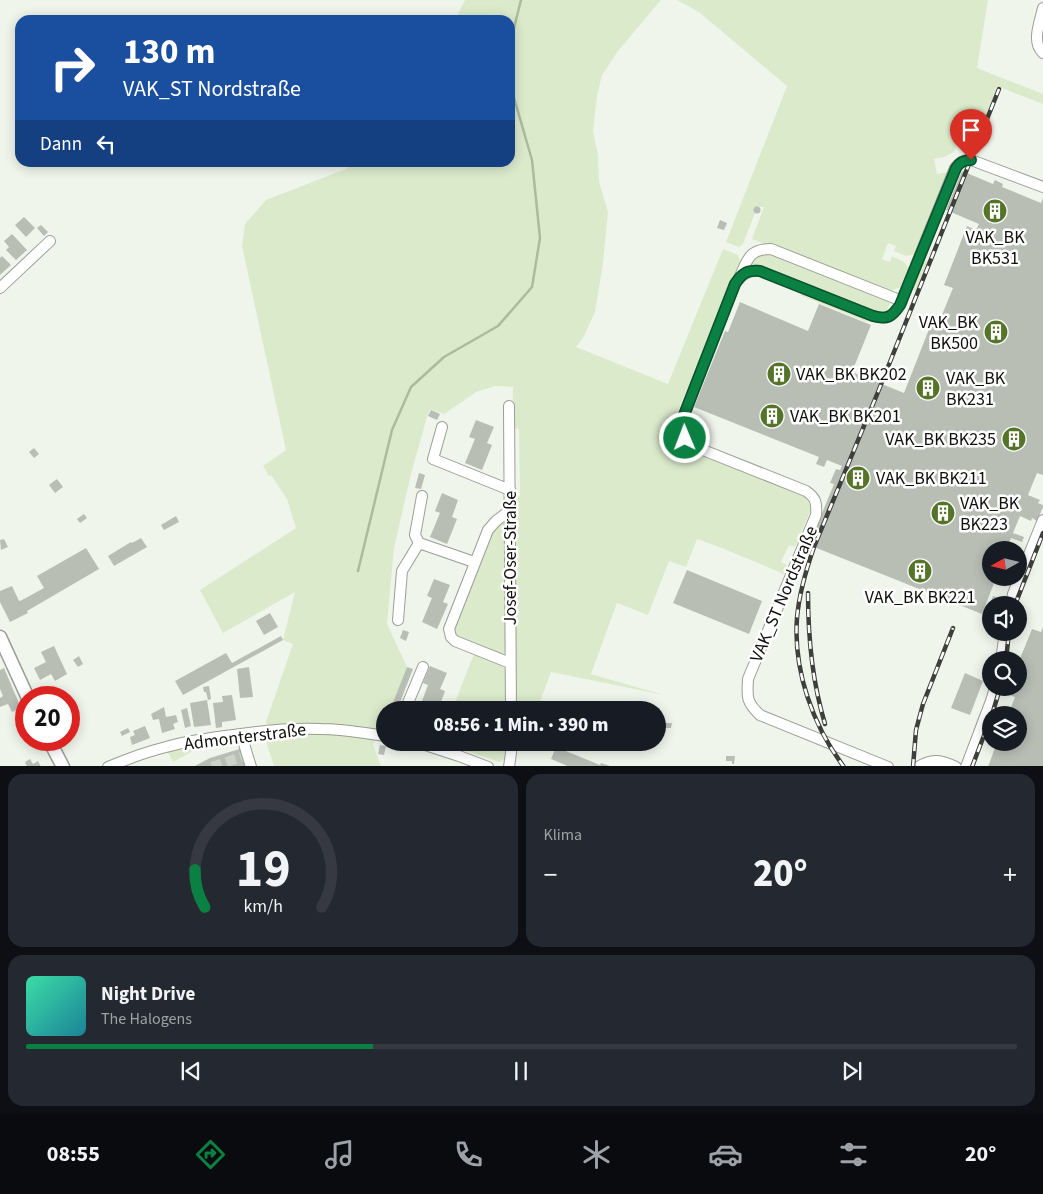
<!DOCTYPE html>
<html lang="de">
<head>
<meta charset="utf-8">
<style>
  :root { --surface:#171b24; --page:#242831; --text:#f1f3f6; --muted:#9ea1a6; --line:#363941; --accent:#0b8043 }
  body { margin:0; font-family:"Source Sans 3",sans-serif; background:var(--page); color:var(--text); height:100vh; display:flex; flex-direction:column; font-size:19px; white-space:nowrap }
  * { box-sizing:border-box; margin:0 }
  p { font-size:16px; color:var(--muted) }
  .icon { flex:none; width:28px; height:28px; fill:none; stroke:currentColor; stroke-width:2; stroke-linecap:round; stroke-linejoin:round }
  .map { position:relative; height:766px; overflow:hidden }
  .panel { display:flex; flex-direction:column; gap:8px; padding:8px; background:#0d0f14; flex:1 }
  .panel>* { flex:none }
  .top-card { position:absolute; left:15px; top:15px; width:500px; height:152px; border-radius:15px; box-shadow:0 2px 12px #0003; background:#1a4fa0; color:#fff; overflow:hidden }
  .needle { width:32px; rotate:262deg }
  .tools { position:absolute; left:982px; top:541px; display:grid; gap:10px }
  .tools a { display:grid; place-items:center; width:45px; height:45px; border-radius:50%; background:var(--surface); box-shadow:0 2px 12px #0003; font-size:25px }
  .speed { position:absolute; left:15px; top:686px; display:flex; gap:10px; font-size:25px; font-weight:700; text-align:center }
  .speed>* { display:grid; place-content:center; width:65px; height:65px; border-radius:50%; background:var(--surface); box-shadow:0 2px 12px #0003; line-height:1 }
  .speed .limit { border:8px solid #d22; background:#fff; color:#111 }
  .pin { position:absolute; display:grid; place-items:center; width:42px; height:42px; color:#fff; margin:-51px -21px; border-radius:50% 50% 50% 0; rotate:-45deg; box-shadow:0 0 5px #0007 }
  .pin .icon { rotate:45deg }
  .me { position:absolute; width:55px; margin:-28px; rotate:359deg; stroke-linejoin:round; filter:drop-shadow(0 0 4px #0008) }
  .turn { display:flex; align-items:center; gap:18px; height:105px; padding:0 25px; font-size:22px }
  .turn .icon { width:65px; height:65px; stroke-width:2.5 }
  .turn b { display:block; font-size:35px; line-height:42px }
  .then { display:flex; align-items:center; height:48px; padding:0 25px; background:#0003; gap:10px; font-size:19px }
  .big { font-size:38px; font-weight:800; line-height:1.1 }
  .panel .tile { flex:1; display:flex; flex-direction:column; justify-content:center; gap:8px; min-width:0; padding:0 18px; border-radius:15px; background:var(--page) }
  .panel .dial { align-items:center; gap:0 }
  .dial svg { height:130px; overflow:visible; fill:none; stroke:var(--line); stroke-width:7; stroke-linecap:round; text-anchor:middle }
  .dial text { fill:var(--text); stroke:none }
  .song { display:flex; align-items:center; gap:15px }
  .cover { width:60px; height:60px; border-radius:8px; background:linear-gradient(135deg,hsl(160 70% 55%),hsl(190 70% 35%)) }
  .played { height:5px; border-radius:2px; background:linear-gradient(90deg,var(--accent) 35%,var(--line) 35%) }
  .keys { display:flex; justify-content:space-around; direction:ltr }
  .heat { display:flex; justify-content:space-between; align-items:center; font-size:28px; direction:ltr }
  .panel .tiles { flex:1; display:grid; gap:8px; grid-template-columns:1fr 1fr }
  .tile:last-child { grid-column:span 2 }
  .trip { position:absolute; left:376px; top:701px; width:290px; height:50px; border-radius:25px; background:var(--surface); box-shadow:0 2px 12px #0003; font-weight:800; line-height:50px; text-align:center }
  .menu { display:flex; height:80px; justify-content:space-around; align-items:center; background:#090b0e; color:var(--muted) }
  .menu .icon { width:35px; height:35px }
  .menu .on { color:var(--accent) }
  .menu b { font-size:22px; color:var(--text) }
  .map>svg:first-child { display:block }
  .green { fill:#dbeacb }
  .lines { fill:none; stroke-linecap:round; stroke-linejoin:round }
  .stream { stroke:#acbb9b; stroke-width:2.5 }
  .building { fill:#b9beb5 }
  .minor-tunnel { stroke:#ced3ca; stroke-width:10; stroke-dasharray:10 5; stroke-linecap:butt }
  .minor-casing { stroke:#9a9e95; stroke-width:12 }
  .major-casing { stroke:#9a9e95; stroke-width:15 }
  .minor { stroke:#fff; stroke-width:10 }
  .major { stroke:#fff; stroke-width:12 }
  .rail-casing { stroke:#3d3f3a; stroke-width:4.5 }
  .rail { stroke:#fff; stroke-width:2.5; stroke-dasharray:8; stroke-linecap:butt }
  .route-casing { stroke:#07532c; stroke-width:12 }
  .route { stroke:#0b8043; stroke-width:9 }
  .labels { text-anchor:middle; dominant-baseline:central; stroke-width:5; stroke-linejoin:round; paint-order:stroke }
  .poi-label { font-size:18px; fill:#10110e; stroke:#fff; text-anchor:start }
  .street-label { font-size:18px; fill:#10110e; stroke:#fff }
</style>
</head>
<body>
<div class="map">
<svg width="1043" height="767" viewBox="0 0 1043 767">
  <rect width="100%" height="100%" fill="#f0f5eb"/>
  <g class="green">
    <path d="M 465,0 L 661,0 L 618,51 L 602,75 L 597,96 L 593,131 L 598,155 L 599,181 L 608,212 L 603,263 L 595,312 L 583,338 L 576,347 L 668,384 L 723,249 L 738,255 L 740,261 L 715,325 L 677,413 C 673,430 675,437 687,449 L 803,496 L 811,506 L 809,514 L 795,547 L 789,545 L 781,562 L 787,565 L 784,574 L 722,548 L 697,539 L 686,567 L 669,561 L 648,615 L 617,603 L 591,674 L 664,695 L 551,672 L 537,710 L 515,710 L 513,497 L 520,496 L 519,429 L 512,428 L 513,387 L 495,386 L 476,392 L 444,414 L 430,409 L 427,417 L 411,474 L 394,548 L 387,624 L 407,667 L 390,710 L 385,710 L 385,722 L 373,744 L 381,766 L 274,766 L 266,741 L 266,722 L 293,644 L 283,640 L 295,592 L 223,633 L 200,590 L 296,528 L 287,499 L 271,475 L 269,476 L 263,466 L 286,450 L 242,246 L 245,224 L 266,200 L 346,169 L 353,163 L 510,162 L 510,20 L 455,20 Z"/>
    <polygon points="677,0 988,0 977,68 1043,94 1043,104 997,86 981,130 965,124 954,152 944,157 934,159 937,174 948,172 915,254 906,256 894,251 896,246 888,243 882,259 890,262 892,256 904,262 909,268 902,287 892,290 878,288 752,239 764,207 757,207 754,209 755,213 743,244 739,247 726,242 787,86 699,12"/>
    <polygon points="763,254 771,254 891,301 885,315 881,315 752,265 752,263 757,258"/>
    <polygon points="930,259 917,292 914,290 913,287 922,264"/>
    <polygon points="805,292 868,318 867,322 800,295"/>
    <polygon points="500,523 503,523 505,526 506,652 501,655 457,639 453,629 490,531"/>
    <polygon points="474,654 502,666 506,670 506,710 452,710"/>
    <polygon points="445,743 501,743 501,751 507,751 505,759 499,762"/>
    <polygon points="201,745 202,746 173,762 168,752"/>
  </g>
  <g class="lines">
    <polyline class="stream" points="358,571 392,430 411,387 444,357 498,326 532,287 540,238 532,160 512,91 512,36 521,0"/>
  </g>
  <g class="building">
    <polygon points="962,171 993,184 995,180 1003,184 1002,187 1041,203 1043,198 1043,475 1037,473 1028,495 1040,500 1038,503 1043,505 1043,507 1037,521 1032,518 1031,521 1020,516 1013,533 1024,537 1022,542 1011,538 1006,550 991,550 991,578 996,578 982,614 809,545 834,484 830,483 836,469 840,470 842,466 827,460 824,467 816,464 819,457 694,407 725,331 728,332 740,302 808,331 819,304 871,325 852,372 904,393 931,324 937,327 953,288 944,285 967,226 976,230 979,224 946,210"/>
    <circle cx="757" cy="210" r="3.5"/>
    <polygon points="24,217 35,228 26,237 15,225"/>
    <polygon points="720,220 727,223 724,230 717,228"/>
    <polygon points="41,225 48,232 44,236 37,228"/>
    <polygon points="12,234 27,250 16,260 6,250 9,247 4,241"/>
    <polygon points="2,256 11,265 0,275 0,258"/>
    <polygon points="431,410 440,414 437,420 428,416"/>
    <polygon points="476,420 494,427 487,443 492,445 482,470 465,463 475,439 469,437"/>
    <polygon points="34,448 39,454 34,458 29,452"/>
    <polygon points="419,473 425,475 421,489 415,488"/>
    <polygon points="57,479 63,487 55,493 49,485"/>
    <polygon points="442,493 458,500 452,517 457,519 447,544 430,537 440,513 435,511"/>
    <polygon points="84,514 87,518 80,523 77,519"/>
    <polygon points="176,516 179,522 164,530 161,525"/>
    <polygon points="141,538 147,547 114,566 108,556 131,542 132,543"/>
    <polygon points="4,539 8,547 1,550 0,540"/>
    <polygon points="86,548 99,569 27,611 28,613 10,622 0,602 0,591 12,586 19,601 22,600 44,588 37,576"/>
    <polygon points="687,570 762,601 749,634 673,603"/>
    <polygon points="434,579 450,585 443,602 448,604 437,629 422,622 432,598 427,596"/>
    <polygon points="993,596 998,598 995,605 991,605 991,609 989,607"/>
    <polygon points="270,613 278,627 264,635 256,621"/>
    <polygon points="1043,627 1043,767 988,767 997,742 1019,742 1019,715 1008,715 1015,697 1006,694 1008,688 1019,688 1019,661 1032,629 1041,632"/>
    <polygon points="403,630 409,632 406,641 400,638"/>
    <polygon points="281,636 283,640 183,695 175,681 226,653 232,663"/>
    <polygon points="54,646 67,674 55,681 51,674 40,680 34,668 46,662 41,652"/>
    <polygon points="79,656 83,664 78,667 73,660"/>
    <polygon points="430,666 447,673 440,689 445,691 438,710 422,710 419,709 428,685 423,683"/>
    <polygon points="249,667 253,697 240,698 237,669"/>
    <polygon points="407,667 413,669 397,710 390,710"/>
    <polygon points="4,668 21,708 12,712 8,704 0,707 0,698 3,696 0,689 0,670"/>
    <polygon points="965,673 983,681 970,715 951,708"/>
    <polygon points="209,686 211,699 208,700 206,692 204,692 203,687"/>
    <polygon points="232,695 236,720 222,722 222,727 216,728 213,703 223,702 222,696"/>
    <polygon points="207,700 211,725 194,727 190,703"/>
    <polygon points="164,707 166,717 176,715 178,722 173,724 175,729 162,733 159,719 153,720 151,714"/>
    <polygon points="187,708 191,726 185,728 181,710"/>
    <polygon points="663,723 672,723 671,728 662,728"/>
    <polygon points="145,726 150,738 132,745 130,737 135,735 133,731"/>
    <polygon points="128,728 130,732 122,736 120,732"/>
    <polygon points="380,745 386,746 384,755 378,754"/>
    <polygon points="556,747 600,765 601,763 613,767 570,767 551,759"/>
    <polygon points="243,748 248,765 243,767 193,767 210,758"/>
    <polygon points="726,756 735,756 734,764 732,764 732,761 726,761"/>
    <polygon points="30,759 33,764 38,761 41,767 27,767 25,762"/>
  </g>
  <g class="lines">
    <polyline class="minor-tunnel" points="212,767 245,756"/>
    <defs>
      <g id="minor">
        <path d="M 1043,8 C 1040,22 1031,42 1043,53"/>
        <path d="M 740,276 C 748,259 749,249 771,249 L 902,301"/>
        <polyline points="0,288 50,241"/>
        <polyline points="509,406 511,710"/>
        <polyline points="442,427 433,459 510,490"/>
        <polyline points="422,496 415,535 419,543 474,562"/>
        <polyline points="509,511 496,521 488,530 449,629 451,637 455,641 510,663"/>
        <polyline points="1011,605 1013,594 1043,520"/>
        <polyline points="398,620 402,571 419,543"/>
        <polyline points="1001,660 1005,632"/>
        <polyline points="405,710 423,667"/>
        <polyline points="241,734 251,767"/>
        <polyline points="416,742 459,756 488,767"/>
        <path d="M 108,767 C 127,759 146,752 166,747 C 190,740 216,737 241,734 C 268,730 294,728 321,729 C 342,729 364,733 385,736"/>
        <polyline points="509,767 511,753 511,742"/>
        <path d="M 888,767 L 760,715 C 746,702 747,697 748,679 L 816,515 C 817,503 816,498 806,491 L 693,446 C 682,435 681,430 684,415 L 735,284 C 742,274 748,270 760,271 L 873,316 C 887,320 892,317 900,305 L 955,168 C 960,162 963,160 971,160 L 1043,187"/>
        <path d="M 918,767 C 932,758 941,760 956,767"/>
        <polyline points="966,767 991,701 995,688"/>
      </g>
      <g id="major">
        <polyline points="0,637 28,698"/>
        <polyline points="49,740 63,767"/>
      </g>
    </defs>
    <use href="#minor" class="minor-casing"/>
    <use href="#major" class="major-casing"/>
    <use href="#minor" class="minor"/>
    <use href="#major" class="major"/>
    <defs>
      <g id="rail">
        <path d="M 808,593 C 808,637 812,681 825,724"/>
        <polyline points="1015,605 1043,533"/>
        <polyline points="1006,660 1009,632"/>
        <polyline points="992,715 1000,688"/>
        <path d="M 844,767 C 813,726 793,670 797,618 C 799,594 806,570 814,547 L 878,392 L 999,89"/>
        <polyline points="913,767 916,730 923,704 953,628"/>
        <polyline points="972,767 991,717"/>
      </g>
    </defs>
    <use href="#rail" class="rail-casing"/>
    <use href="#rail" class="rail"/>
  </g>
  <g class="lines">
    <defs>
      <path id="route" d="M 685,438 L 682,428 L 684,415 L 735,284 C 742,273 747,270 760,271 L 873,316 C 887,320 892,317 900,305 L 956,168 C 960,162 964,160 971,160"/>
    </defs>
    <use href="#route" class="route-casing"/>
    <use href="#route" class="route"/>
  </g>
  <defs>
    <symbol id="building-disc" viewBox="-11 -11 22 22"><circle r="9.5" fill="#55742a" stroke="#fff"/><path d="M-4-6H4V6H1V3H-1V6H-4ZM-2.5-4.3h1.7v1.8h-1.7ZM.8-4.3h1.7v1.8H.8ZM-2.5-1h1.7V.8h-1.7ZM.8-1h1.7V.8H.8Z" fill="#fff"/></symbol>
  </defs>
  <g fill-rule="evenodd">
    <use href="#building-disc" x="981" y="197" width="28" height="28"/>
    <use href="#building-disc" x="982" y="318" width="28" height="28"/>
    <use href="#building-disc" x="765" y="360" width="28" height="28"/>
    <use href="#building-disc" x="914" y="374" width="28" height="28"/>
    <use href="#building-disc" x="758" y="402" width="28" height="28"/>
    <use href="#building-disc" x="1000" y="425" width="28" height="28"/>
    <use href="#building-disc" x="844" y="464" width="28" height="28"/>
    <use href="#building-disc" x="929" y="499" width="28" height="28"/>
    <use href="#building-disc" x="906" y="557" width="28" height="28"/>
  </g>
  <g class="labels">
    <g class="poi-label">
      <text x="995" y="237" text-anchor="middle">VAK_BK<tspan x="995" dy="21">BK531</tspan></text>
      <text x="978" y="322" text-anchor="end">VAK_BK<tspan x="978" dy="21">BK500</tspan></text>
      <text x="796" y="374">VAK_BK BK202</text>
      <text x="946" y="378">VAK_BK<tspan x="946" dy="21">BK231</tspan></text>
      <text x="790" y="416">VAK_BK BK201</text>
      <text x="996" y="439" text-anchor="end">VAK_BK BK235</text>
      <text x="876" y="478">VAK_BK BK211</text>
      <text x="960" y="503">VAK_BK<tspan x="960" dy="21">BK223</tspan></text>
      <text x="920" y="597" text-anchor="middle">VAK_BK BK221</text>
    </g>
    <g class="street-label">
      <text transform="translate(510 558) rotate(-90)">Josef-Oser-Straße</text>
      <text transform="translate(784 594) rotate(-67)">VAK_ST Nordstraße</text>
      <text transform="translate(245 737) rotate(-7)">Admonterstraße</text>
    </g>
  </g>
</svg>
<div class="tools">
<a><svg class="needle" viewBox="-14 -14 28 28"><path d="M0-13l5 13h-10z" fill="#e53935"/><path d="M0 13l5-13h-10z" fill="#9ea1a6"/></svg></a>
<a><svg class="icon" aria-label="sound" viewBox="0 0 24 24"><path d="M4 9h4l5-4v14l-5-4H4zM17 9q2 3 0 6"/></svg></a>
<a><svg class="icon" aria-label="search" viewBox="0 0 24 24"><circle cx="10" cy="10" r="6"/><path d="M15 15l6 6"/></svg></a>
<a><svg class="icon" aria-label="layers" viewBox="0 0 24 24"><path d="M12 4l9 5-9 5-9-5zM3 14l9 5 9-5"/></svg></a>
</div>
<div class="speed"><div class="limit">20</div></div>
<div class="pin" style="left:971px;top:160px;background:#d93025"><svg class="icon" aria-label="arrive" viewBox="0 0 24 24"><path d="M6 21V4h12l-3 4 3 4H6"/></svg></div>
<svg class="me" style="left:685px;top:438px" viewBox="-20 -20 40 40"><circle r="17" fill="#0b8043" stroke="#fff" stroke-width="3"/><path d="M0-11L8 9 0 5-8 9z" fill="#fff"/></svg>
<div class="trip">08:56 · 1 Min. · 390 m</div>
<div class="top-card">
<div class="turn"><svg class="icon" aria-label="right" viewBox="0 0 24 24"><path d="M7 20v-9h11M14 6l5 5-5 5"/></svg><div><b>130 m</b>VAK_ST Nordstraße</div></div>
<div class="then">Dann<svg class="icon" aria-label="left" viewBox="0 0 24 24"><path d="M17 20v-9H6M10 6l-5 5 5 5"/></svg></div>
</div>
</div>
<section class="panel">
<div class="tiles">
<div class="tile dial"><svg viewBox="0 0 100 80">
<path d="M14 69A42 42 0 1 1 86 69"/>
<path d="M14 69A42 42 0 0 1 8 46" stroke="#0b8043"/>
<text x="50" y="56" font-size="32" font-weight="700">19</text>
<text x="50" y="72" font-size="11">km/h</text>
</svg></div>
<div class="tile"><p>Klima</p>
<div class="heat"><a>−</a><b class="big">20°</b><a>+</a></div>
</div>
<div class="tile">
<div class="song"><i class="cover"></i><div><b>Night Drive</b><p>The Halogens</p></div></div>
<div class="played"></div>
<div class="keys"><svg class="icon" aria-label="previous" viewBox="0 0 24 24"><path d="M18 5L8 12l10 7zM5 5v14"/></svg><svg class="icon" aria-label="pause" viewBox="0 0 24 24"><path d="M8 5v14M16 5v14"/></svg><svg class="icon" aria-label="next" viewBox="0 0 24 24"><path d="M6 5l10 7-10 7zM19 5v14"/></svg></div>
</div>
</div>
</section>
<nav class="menu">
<b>08:55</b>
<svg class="icon on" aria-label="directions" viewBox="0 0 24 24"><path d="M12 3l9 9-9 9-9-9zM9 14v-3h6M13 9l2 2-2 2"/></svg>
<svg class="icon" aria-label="music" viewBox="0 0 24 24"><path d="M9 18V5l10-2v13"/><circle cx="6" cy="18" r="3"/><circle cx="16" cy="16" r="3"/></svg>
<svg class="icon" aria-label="phone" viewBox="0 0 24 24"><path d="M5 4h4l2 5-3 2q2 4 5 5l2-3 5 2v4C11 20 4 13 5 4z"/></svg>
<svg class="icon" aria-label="climate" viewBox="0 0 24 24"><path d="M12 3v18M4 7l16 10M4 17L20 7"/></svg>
<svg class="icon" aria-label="car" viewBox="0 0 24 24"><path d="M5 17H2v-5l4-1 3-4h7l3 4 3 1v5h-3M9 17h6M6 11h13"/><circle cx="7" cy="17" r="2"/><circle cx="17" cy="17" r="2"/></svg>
<svg class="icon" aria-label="filters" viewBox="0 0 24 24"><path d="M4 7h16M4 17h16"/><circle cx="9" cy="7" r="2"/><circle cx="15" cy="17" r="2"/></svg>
<b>20°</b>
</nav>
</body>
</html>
